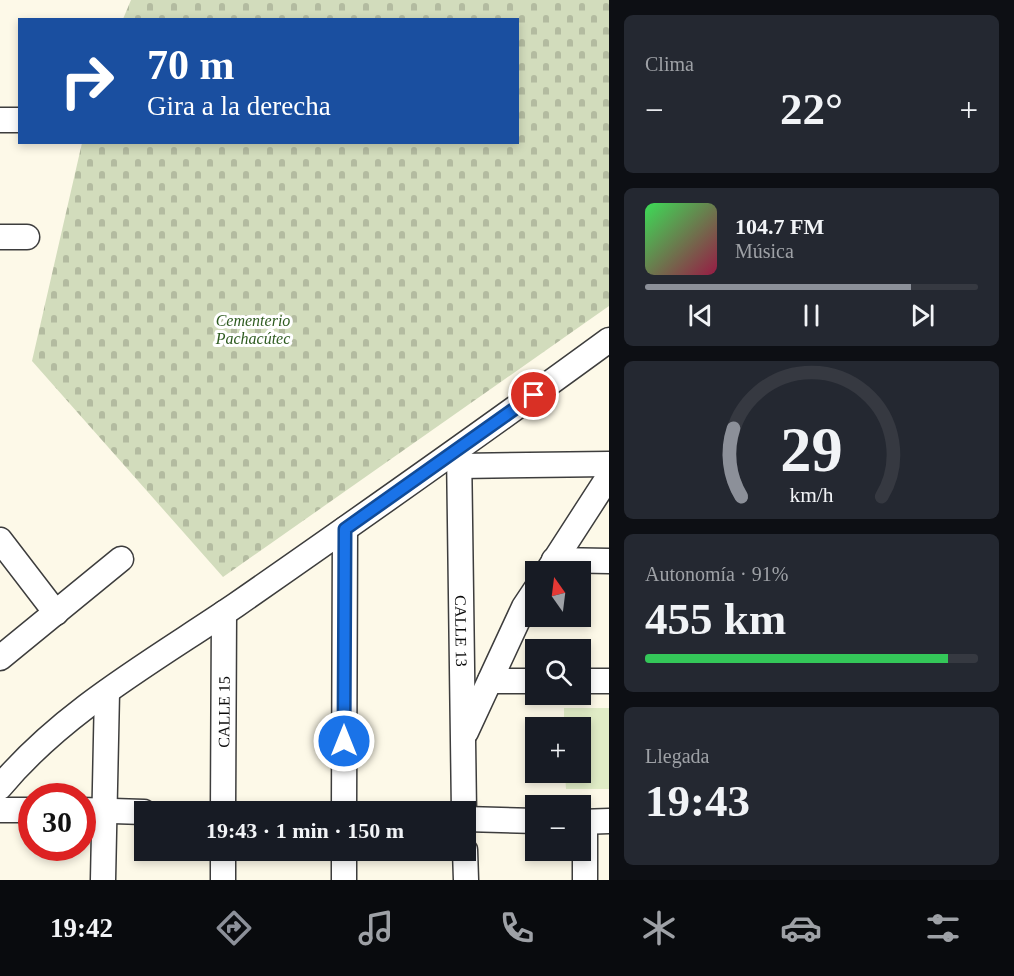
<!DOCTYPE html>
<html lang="es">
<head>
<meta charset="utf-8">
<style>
  :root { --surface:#171b24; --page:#242831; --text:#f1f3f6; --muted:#9ea1a6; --line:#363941; --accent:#8c9099 }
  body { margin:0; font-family:Georgia,serif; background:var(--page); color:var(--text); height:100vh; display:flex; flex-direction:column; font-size:22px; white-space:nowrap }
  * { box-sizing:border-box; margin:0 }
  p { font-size:20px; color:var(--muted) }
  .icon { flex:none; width:33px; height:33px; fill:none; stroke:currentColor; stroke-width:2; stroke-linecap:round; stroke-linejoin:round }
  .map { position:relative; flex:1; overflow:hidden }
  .panel { display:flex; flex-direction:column; gap:15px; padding:15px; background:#0d0f14; width:405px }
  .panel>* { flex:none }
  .hud { position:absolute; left:18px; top:18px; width:501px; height:126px; border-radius:0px; box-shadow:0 3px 9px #0003; background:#1a4fa0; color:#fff; overflow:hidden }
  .needle { width:39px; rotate:346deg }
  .tools { position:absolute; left:525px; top:561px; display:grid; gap:12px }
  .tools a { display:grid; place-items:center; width:66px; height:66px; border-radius:0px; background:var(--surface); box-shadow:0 3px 9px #0003; font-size:30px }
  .speed { position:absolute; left:18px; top:783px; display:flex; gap:12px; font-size:30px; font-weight:700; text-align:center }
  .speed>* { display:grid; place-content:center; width:78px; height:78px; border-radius:50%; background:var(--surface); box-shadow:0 3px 9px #0003; line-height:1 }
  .speed .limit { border:9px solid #d22; background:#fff; color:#111 }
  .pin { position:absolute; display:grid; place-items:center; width:51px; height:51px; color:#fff; margin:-26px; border:3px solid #fff; border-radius:50%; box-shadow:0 2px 6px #0007 }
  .me { position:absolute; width:66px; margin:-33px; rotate:0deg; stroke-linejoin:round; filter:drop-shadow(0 0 4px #0008) }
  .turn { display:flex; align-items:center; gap:21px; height:126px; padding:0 30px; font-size:27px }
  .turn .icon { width:78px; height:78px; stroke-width:2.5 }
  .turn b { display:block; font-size:42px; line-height:51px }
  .big { font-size:45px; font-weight:700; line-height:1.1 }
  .panel .widget { flex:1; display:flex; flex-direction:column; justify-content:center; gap:9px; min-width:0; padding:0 21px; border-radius:9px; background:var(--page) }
  .panel .dial { align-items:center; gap:0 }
  .dial svg { height:156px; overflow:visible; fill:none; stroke:var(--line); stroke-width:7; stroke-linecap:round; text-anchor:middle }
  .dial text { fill:var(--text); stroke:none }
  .song { display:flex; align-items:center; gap:18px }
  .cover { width:72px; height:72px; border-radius:9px; background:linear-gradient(135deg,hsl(130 70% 55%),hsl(340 70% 35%)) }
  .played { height:6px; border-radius:3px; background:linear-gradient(90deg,var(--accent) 80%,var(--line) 80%) }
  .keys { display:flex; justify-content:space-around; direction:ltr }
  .heat { display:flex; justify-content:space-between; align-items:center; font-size:33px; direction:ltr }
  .charge { height:9px; border-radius:4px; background:linear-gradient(90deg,#34c759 91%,var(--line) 0) }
  .trip { position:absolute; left:134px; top:801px; width:342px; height:60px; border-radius:0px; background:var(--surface); box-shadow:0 3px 9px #0003; font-weight:700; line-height:60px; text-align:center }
  .tabs { display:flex; height:96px; justify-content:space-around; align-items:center; background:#090b0e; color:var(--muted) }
  .tabs .icon { width:42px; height:42px }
  .tabs .current { color:var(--accent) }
  .tabs b { font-size:27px; color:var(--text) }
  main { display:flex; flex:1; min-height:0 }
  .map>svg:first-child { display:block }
  .cemetery { fill:url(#cemetery-stones) }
  .pitch { fill:#e0ecc6 }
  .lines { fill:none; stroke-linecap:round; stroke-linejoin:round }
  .minor-casing { stroke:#3d3d3d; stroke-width:27 }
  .minor { stroke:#fff; stroke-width:24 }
  .route-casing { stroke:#114b97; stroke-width:15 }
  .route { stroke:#1a73e8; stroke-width:10 }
  .labels { text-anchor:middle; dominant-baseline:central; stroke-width:6; stroke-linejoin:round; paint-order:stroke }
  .park-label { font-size:16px; font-style:italic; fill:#2e5b20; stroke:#fff }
  .street-label { font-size:16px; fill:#0a0a0a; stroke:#fff }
</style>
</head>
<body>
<main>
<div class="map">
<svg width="609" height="880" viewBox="0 0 609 880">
  <defs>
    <pattern id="cemetery-stones" width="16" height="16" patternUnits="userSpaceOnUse" patternTransform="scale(1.5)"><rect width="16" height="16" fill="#d2dcbc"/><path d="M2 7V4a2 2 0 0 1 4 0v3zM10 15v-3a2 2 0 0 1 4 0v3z" fill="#b3bba0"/></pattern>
  </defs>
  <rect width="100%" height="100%" fill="#fdf9e8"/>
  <polygon class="cemetery" points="131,0 609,0 609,306 223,577 32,361 82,143 518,142 518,20 123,19"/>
  <polygon class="pitch" points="564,708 609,708 609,789 566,789 565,773 580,772 580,728 564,727"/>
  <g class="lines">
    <defs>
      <g id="minor">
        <polyline points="0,120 20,120"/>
        <polyline points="0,237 27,237"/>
        <path id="s1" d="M 459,449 L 464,812"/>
        <polyline points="459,466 609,464"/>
        <polyline points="0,540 56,613"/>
        <polyline points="554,560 609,561"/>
        <polyline points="547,572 609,476"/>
        <polyline points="0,658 121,559"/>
        <polyline points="490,681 536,681"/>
        <polyline points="580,681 609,681"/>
        <polyline points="466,732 524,607 536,589"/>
        <path d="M 0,787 C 63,711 155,660 236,605 C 361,518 486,430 609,340"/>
        <polyline points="0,810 32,810"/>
        <polyline points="82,810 144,812"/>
        <path id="s2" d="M 223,812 L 224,613"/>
        <polyline points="344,812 345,529"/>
        <polyline points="465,819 536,821"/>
        <polyline points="580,822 609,821"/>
        <polyline points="223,850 223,880"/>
        <polyline points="344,850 344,880"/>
        <polyline points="465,850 466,880"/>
        <polyline points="103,880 107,692"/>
        <polyline points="585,880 585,822"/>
      </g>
    </defs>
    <use href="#minor" class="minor-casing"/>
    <use href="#minor" class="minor"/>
  </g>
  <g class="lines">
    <defs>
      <polyline id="route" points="344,741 345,529 534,395"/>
    </defs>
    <use href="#route" class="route-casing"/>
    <use href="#route" class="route"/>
  </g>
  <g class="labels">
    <g class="park-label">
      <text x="253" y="320">Cementerio<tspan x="253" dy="18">Pachacútec</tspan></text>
    </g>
    <g class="street-label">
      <text stroke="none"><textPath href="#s1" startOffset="182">CALLE 13</textPath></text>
      <text stroke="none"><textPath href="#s2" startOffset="100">CALLE 15</textPath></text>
    </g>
  </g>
</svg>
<div class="tools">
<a><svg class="needle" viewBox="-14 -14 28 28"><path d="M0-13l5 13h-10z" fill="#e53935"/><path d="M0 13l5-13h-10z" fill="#9ea1a6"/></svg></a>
<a><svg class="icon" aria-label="search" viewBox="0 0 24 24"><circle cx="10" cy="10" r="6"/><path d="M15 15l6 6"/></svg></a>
<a>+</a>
<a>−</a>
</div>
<div class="speed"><div class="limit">30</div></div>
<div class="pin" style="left:534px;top:395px;background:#d93025"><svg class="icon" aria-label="arrive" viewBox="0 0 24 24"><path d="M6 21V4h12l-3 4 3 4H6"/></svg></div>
<svg class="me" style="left:344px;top:741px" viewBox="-20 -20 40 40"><circle r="17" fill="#1a73e8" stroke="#fff" stroke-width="3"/><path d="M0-11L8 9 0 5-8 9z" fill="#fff"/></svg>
<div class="trip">19:43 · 1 min · 150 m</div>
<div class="hud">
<div class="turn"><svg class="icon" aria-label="right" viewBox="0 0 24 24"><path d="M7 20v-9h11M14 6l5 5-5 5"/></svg><div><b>70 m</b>Gira a la derecha</div></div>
</div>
</div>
<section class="panel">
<div class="widget"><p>Clima</p>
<div class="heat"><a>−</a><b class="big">22°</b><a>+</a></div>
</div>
<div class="widget">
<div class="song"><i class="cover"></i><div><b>104.7 FM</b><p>Música</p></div></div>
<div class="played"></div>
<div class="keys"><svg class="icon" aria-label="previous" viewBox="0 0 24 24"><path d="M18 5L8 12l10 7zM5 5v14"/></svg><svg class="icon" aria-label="pause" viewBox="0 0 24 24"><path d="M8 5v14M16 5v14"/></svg><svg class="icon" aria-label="next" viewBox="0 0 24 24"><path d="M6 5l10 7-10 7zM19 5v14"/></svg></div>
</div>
<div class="widget dial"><svg viewBox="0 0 100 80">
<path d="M14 69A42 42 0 1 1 86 69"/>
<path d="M14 69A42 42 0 0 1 10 34" stroke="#8c9099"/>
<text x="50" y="56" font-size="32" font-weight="700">29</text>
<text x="50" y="72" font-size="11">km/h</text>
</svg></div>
<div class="widget"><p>Autonomía · 91%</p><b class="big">455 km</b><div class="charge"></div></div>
<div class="widget"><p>Llegada</p><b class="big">19:43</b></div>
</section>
</main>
<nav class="tabs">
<b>19:42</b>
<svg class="icon current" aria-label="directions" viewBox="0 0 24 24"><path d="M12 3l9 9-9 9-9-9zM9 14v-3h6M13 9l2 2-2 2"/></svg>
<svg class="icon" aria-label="music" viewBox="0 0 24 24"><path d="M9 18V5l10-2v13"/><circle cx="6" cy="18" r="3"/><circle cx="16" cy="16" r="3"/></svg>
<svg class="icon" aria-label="phone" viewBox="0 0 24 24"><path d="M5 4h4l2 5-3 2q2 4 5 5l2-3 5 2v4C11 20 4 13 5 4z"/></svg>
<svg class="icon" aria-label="climate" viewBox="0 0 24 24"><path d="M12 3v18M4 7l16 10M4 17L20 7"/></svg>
<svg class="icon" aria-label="car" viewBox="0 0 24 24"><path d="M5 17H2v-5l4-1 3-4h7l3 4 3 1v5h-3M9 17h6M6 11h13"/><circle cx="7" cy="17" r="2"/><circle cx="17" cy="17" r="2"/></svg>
<svg class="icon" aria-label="filters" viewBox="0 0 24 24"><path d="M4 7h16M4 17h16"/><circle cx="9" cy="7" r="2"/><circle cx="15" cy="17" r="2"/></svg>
</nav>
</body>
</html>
